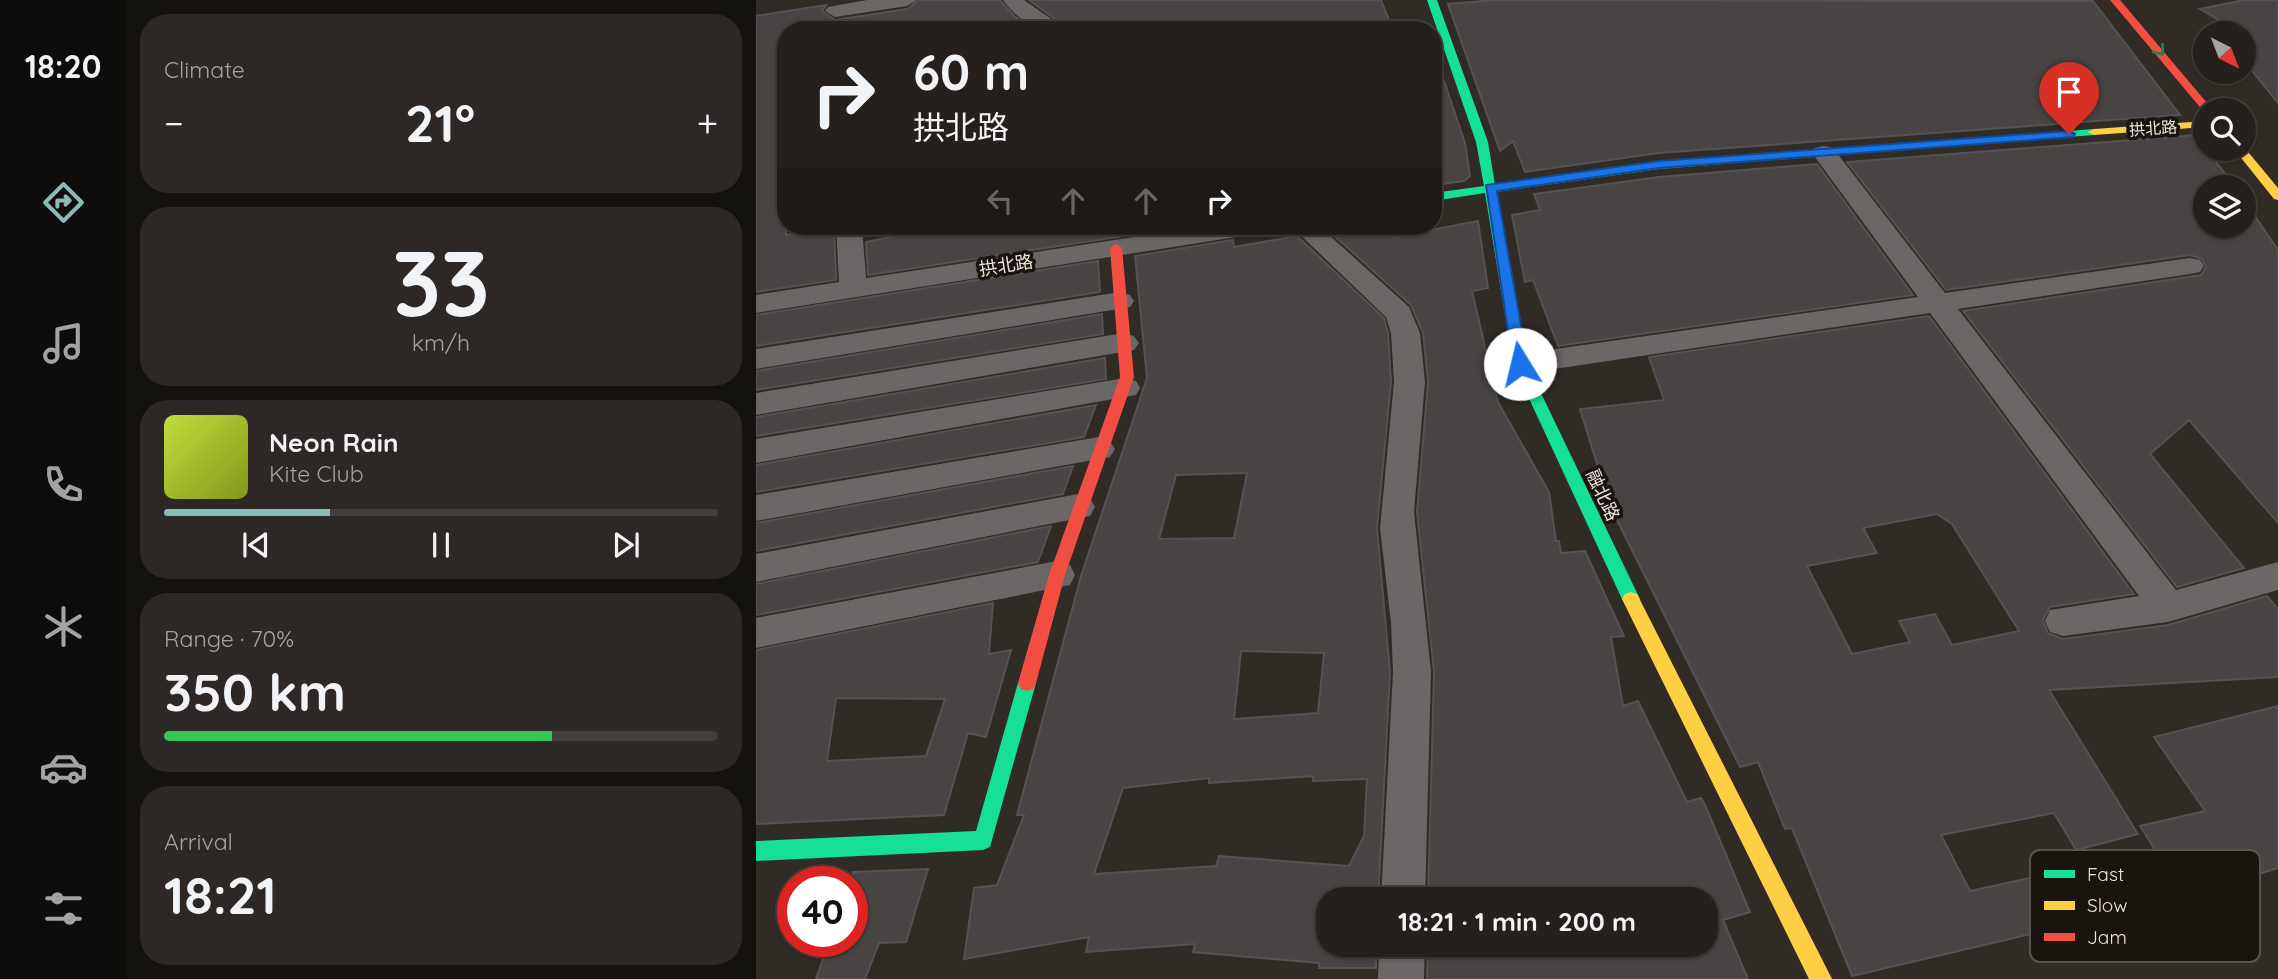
<!DOCTYPE html>
<html lang="en">
<head>
<meta charset="utf-8">
<style>
  :root { --surface:#25201c; --page:#2d2825; --text:#f1f3f6; --muted:#a3a3a3; --line:#423e3b; --accent:#8bbbb9 }
  body { margin:0; font-family:Quicksand,"Noto Sans SC",sans-serif; background:var(--page); color:var(--text); height:100vh; display:flex; flex-direction:column; font-size:26px; white-space:nowrap }
  * { box-sizing:border-box; margin:0 }
  p { font-size:23px; color:var(--muted) }
  .icon { flex:none; width:38px; height:38px; fill:none; stroke:currentColor; stroke-width:2; stroke-linecap:round; stroke-linejoin:round }
  .map { position:relative; flex:1; overflow:hidden }
  .panel { display:flex; flex-direction:column; gap:14px; padding:14px; background:#14120f; width:630px }
  .panel>* { flex:none }
  .hud { position:absolute; left:21px; top:21px; width:665px; height:214px; border-radius:28px; box-shadow:0 2px 5px #0004,0 0 0 2px var(--line); background:#25201c; color:var(--text); overflow:hidden }
  .needle { width:46px; rotate:138deg }
  .fabs { position:absolute; left:1437px; top:21px; display:grid; gap:14px }
  .fabs a { display:grid; place-items:center; width:63px; height:63px; border-radius:50%; background:var(--surface); box-shadow:0 2px 5px #0004,0 0 0 2px var(--line); font-size:35px }
  .speed { position:absolute; left:21px; top:866px; display:flex; gap:14px; font-size:35px; font-weight:700; text-align:center }
  .speed>* { display:grid; place-content:center; width:91px; height:91px; border-radius:50%; background:var(--surface); box-shadow:0 2px 5px #0004,0 0 0 2px var(--line); line-height:1 }
  .speed .limit { border:10px solid #d22; background:#fff; color:#111 }
  .pin { position:absolute; display:grid; place-items:center; width:60px; height:60px; color:#fff; margin:-72px -30px; border-radius:50% 50% 50% 0; rotate:-45deg; box-shadow:0 0 7px #0007 }
  .pin .icon { rotate:45deg }
  .me { position:absolute; width:77px; margin:-38px; rotate:351deg; stroke-linejoin:round; filter:drop-shadow(0 0 5px #0008) }
  .turn { display:flex; align-items:center; gap:24px; height:147px; padding:0 21px; font-size:32px }
  .turn .icon { width:91px; height:91px; stroke-width:2.5 }
  .turn b { display:block; font-size:49px; line-height:60px }
  .lanes { display:flex; align-items:center; height:66px; padding:0 21px; background:#0003; justify-content:center; gap:35px; direction:ltr }
  .lanes .off { opacity:.35 }
  .big { font-size:52px; font-weight:800; line-height:1.1 }
  .panel .widget { flex:1; display:flex; flex-direction:column; justify-content:center; gap:10px; min-width:0; padding:0 24px; border-radius:28px; background:var(--page) }
  .panel .dial { align-items:center; gap:0 }
  .dial b { font-size:91px; line-height:1 }
  .song { display:flex; align-items:center; gap:21px }
  .cover { width:84px; height:84px; border-radius:10px; background:linear-gradient(135deg,hsl(70 70% 55%),hsl(70 70% 35%)) }
  .played { height:7px; border-radius:4px; background:linear-gradient(90deg,var(--accent) 30%,var(--line) 30%) }
  .keys { display:flex; justify-content:space-around; direction:ltr }
  .heat { display:flex; justify-content:space-between; align-items:center; font-size:38px; direction:ltr }
  .charge { height:10px; border-radius:5px; background:linear-gradient(90deg,#34c759 70%,var(--line) 0) }
  .trip { position:absolute; left:560px; top:887px; width:402px; height:70px; border-radius:28px; background:var(--surface); box-shadow:0 2px 5px #0004,0 0 0 2px var(--line); font-weight:800; line-height:70px; text-align:center }
  main { display:flex; flex:1; min-height:0 }
  .menu { display:flex; flex-direction:column; width:126px; justify-content:space-around; align-items:center; background:#0f0d0b; color:var(--muted) }
  .menu .icon { width:49px; height:49px }
  .menu .on { color:var(--accent) }
  .menu b { font-size:32px; color:var(--text) }
  .map>svg:first-child { display:block }
  .building { fill:#484444; stroke:#555253; stroke-width:2; fill-rule:evenodd }
  .lines { fill:none; stroke-linecap:round; stroke-linejoin:round }
  .street { fill:#6b6766; fill-rule:evenodd }
  .fast { fill:#16e098; fill-rule:evenodd }
  .slow { fill:#ffcf43; fill-rule:evenodd }
  .jam { fill:#f24e42; fill-rule:evenodd }
  .oneway { stroke:#18845a }
  .route { fill:#1a73e8; stroke:#114b97; stroke-width:2 }
  .labels { text-anchor:middle; dominant-baseline:central; stroke-width:7; stroke-linejoin:round; paint-order:stroke }
  .far-street-label { font-size:16px; fill:#ede4dd; stroke:#1a140f }
  .street-label { font-size:18px; fill:#ede4dd; stroke:#1a140f }
  .key { fill:#1a140f; stroke:#59524d; stroke-width:2 }
  .key-label { font-size:19px; fill:#ede4dd }
</style>
</head>
<body>
<main>
<nav class="menu">
<b>18:20</b>
<svg class="icon on" aria-label="directions" viewBox="0 0 24 24"><path d="M12 3l9 9-9 9-9-9zM9 14v-3h6M13 9l2 2-2 2"/></svg>
<svg class="icon" aria-label="music" viewBox="0 0 24 24"><path d="M9 18V5l10-2v13"/><circle cx="6" cy="18" r="3"/><circle cx="16" cy="16" r="3"/></svg>
<svg class="icon" aria-label="phone" viewBox="0 0 24 24"><path d="M5 4h4l2 5-3 2q2 4 5 5l2-3 5 2v4C11 20 4 13 5 4z"/></svg>
<svg class="icon" aria-label="climate" viewBox="0 0 24 24"><path d="M12 3v18M4 7l16 10M4 17L20 7"/></svg>
<svg class="icon" aria-label="car" viewBox="0 0 24 24"><path d="M5 17H2v-5l4-1 3-4h7l3 4 3 1v5h-3M9 17h6M6 11h13"/><circle cx="7" cy="17" r="2"/><circle cx="17" cy="17" r="2"/></svg>
<svg class="icon" aria-label="filters" viewBox="0 0 24 24"><path d="M4 7h16M4 17h16"/><circle cx="9" cy="7" r="2"/><circle cx="15" cy="17" r="2"/></svg>
</nav>
<section class="panel">
<div class="widget"><p>Climate</p>
<div class="heat"><a>−</a><b class="big">21°</b><a>+</a></div>
</div>
<div class="widget dial"><b>33</b><p>km/h</p></div>
<div class="widget">
<div class="song"><i class="cover"></i><div><b>Neon Rain</b><p>Kite Club</p></div></div>
<div class="played"></div>
<div class="keys"><svg class="icon" aria-label="previous" viewBox="0 0 24 24"><path d="M18 5L8 12l10 7zM5 5v14"/></svg><svg class="icon" aria-label="pause" viewBox="0 0 24 24"><path d="M8 5v14M16 5v14"/></svg><svg class="icon" aria-label="next" viewBox="0 0 24 24"><path d="M6 5l10 7-10 7zM19 5v14"/></svg></div>
</div>
<div class="widget"><p>Range · 70%</p><b class="big">350 km</b><div class="charge"></div></div>
<div class="widget"><p>Arrival</p><b class="big">18:21</b></div>
</section>
<div class="map">
<svg width="1522" height="979" viewBox="0 0 1522 979">
  <rect width="100%" height="100%" fill="#312b25"/>
  <g class="building">
    <polygon points="163,0 244,0 259,17 284,30 30,30 30,235 78,226 80,280 0,292 0,16 70,5 66,11 79,20 151,9"/>
    <polygon points="273,0 625,0 637,30 314,30"/>
    <polygon points="739,0 1337,1 1424,115 903,153 769,172 757,141 744,151 692,4"/>
    <polygon points="1488,0 1522,0 1522,103 1488,61 1488,33 1477,33 1483,32 1444,9"/>
    <polygon points="677,48 709,143 714,176 708,181 677,185"/>
    <polygon points="1440,135 1479,187 1449,187 1449,226 1488,226 1488,200 1522,250 1522,523 1433,420 1394,454 1488,568 1421,587 1207,311 1445,275 1450,267 1446,259 1434,255 1190,290 1091,162"/>
    <polygon points="1061,164 1157,295 802,346 777,280 769,282 756,215 784,210 778,194 903,177"/>
    <polygon points="722,221 732,288 716,291 742,402 793,492 800,541 803,541 805,553 829,551 868,636 855,637 867,706 882,701 931,802 945,798 950,807 994,912 967,920 992,979 671,979 672,945 950,945 950,900 672,900 678,672 661,512 672,382 667,333 655,305 574,232 616,226 653,226 640,237"/>
    <polygon points="187,226 434,226 112,275 110,242"/>
    <path d="M 541,236 L 628,318 L 632,333 L 635,382 L 621,528 L 634,672 L 622,900 L 572,900 L 572,945 L 620,945 L 620,968 L 563,968 L 563,963 L 437,952 L 439,944 L 330,952 L 333,937 L 208,959 L 218,888 L 241,885 L 268,815 L 261,815 L 325,576 L 391,378 L 379,256 L 477,240 L 478,247 ZM 491,473 L 478,538 L 403,539 L 420,475 ZM 485,651 L 568,653 L 562,713 L 478,719 ZM 557,776 L 557,781 L 611,779 L 608,836 L 593,866 L 463,856 L 460,866 L 338,874 L 367,788 L 453,778 L 453,783 Z"/>
    <polygon points="342,261 344,292 0,346 0,315"/>
    <polygon points="346,314 347,334 0,390 0,371"/>
    <path d="M 1173,316 L 1378,594 L 1294,607 L 1287,620 L 1292,633 L 1307,639 L 1412,625 L 1511,596 L 1522,609 L 1522,677 L 1293,690 L 1382,834 L 1320,850 L 1298,813 L 1185,835 L 1214,891 L 1323,867 L 1351,916 L 1096,976 L 1036,828 L 1029,829 L 1002,762 L 984,767 L 854,506 L 824,409 L 908,400 L 893,357 ZM 1181,514 L 1196,524 L 1263,631 L 1196,645 L 1179,614 L 1143,621 L 1154,642 L 1096,654 L 1051,566 L 1121,553 L 1107,528 Z"/>
    <polygon points="349,358 350,379 0,436 0,417"/>
    <polygon points="340,405 328,437 0,492 0,465"/>
    <polygon points="317,466 307,494 0,551 0,523"/>
    <polygon points="295,526 282,562 0,615 0,584"/>
    <path d="M 237,603 L 233,654 L 255,650 L 230,737 L 212,733 L 188,815 L 0,824 L 0,650 ZM 80,698 L 189,699 L 170,756 L 71,761 Z"/>
    <polygon points="1522,706 1522,868 1490,878 1492,880 1428,896 1384,826 1449,811 1398,737"/>
    <polygon points="172,869 150,942 123,943 109,979 60,979 73,942 96,942 97,872"/>
  </g>
  <g class="lines">
    <g class="street">
      <polygon points="111,0 161,0 151,6 79,17 69,11 72,7"/>
      <path d="M 247,0 L 268,0 L 311,30 C 284,30 264,24 247,0 Z"/>
      <polygon points="1068,146 1077,148 1189,293 1434,258 1444,260 1448,266 1444,272 1434,274 1202,309 1420,590 1522,562 1522,590 1412,622 1307,636 1294,632 1289,621 1294,610 1383,596 1174,313 764,374 753,371 749,364 753,357 764,354 1162,297 1056,153 1059,148"/>
      <polygon points="80,226 106,226 110,278 450,226 512,226 508,232 499,234 0,313 0,295 83,282"/>
      <polygon points="535,226 563,226 653,307 664,333 669,382 658,512 675,672 669,900 625,900 637,672 635,623 624,528 638,382 635,333 630,317"/>
      <polygon points="364,292 374,295 378,301 374,307 0,369 0,349"/>
      <polygon points="368,333 378,336 383,343 378,350 0,415 0,393"/>
      <polygon points="369,378 380,381 384,388 380,395 0,463 0,439"/>
      <polygon points="343,437 354,441 359,449 354,457 0,521 0,495"/>
      <polygon points="322,494 334,498 339,507 334,516 0,582 0,554"/>
      <polygon points="301,561 314,565 319,575 314,585 0,648 0,618"/>
      <polygon points="623,945 669,945 668,979 622,979"/>
    </g>
    <g class="fast">
      <polygon points="671,0 681,0 732,142 739,185 903,161 1338,129 1344,132 1338,135 903,169 740,192 771,364 884,599 881,604 875,606 869,604 866,599 757,364 729,193 677,201 677,193 728,186 720,142"/>
      <polygon points="271,675 277,677 280,683 234,847 227,850 0,861 0,841 220,831 262,683 265,677"/>
    </g>
    <g class="slow">
      <polygon points="1449,121 1449,127 1338,135 1332,132 1338,129"/>
      <polygon points="1488,147 1522,188 1522,200 1518,199 1478,149 1488,149"/>
      <polygon points="875,592 881,594 1076,979 1053,979 866,599 869,594"/>
    </g>
    <g class="jam">
      <polygon points="1354,0 1364,0 1457,110 1448,112"/>
      <polygon points="360,244 366,248 378,377 309,575 280,683 277,689 271,691 265,689 262,683 293,575 364,377 354,248"/>
    </g>
  </g>
  <defs><path id="oneway-chevron" d="M-2-3.5L2.5 0L-2 3.5" fill="none" stroke-width="1.6" stroke-linecap="round" stroke-linejoin="round" transform="scale(1.75)"/></defs>
  <use class="oneway" href="#oneway-chevron" transform="translate(1404 51) rotate(51)"/>
  <polygon class="route" points="1313,131 1319,134 1317,137 903,168 741,191 772,364 764,368 757,364 730,185 903,161"/>
  <g class="labels">
    <g class="far-street-label">
      <text transform="translate(1397 128) rotate(-4)">拱北路</text>
    </g>
    <g class="street-label">
      <text transform="translate(250 265) rotate(-9)">拱北路</text>
      <text transform="translate(847 495) rotate(65)">融北路</text>
    </g>
  </g>
  <rect x="1274" y="850" width="230" height="112" rx="10" class="key"/>
  <rect x="1288" y="870" width="31" height="8" fill="#16e098"/>
  <rect x="1288" y="901" width="31" height="9" fill="#ffcf43"/>
  <rect x="1288" y="933" width="31" height="8" fill="#f24e42"/>
  <g class="key-label">
    <text x="1331" y="881">Fast</text>
    <text x="1331" y="912">Slow</text>
    <text x="1331" y="944">Jam</text>
  </g>
</svg>
<div class="fabs">
<a><svg class="needle" viewBox="-14 -14 28 28"><path d="M0-13l5 13h-10z" fill="#e53935"/><path d="M0 13l5-13h-10z" fill="#a3a3a3"/></svg></a>
<a><svg class="icon" aria-label="search" viewBox="0 0 24 24"><circle cx="10" cy="10" r="6"/><path d="M15 15l6 6"/></svg></a>
<a><svg class="icon" aria-label="layers" viewBox="0 0 24 24"><path d="M12 4l9 5-9 5-9-5zM3 14l9 5 9-5"/></svg></a>
</div>
<div class="speed"><div class="limit">40</div></div>
<div class="pin" style="left:1313px;top:134px;background:#d93025"><svg class="icon" aria-label="arrive" viewBox="0 0 24 24"><path d="M6 21V4h12l-3 4 3 4H6"/></svg></div>
<svg class="me" style="left:764px;top:364px" viewBox="-20 -20 40 40"><circle r="19" fill="#fff"/><path d="M0-13L10 11 0 6-10 11z" fill="#1a73e8"/></svg>
<div class="trip">18:21 · 1 min · 200 m</div>
<div class="hud">
<div class="turn"><svg class="icon" aria-label="right" viewBox="0 0 24 24"><path d="M7 20v-9h11M14 6l5 5-5 5"/></svg><div><b>60 m</b>拱北路</div></div>
<div class="lanes"><svg class="icon off" aria-label="left" viewBox="0 0 24 24"><path d="M17 20v-9H6M10 6l-5 5 5 5"/></svg><svg class="icon off" aria-label="ahead" viewBox="0 0 24 24"><path d="M12 20V5M6 11l6-6 6 6"/></svg><svg class="icon off" aria-label="ahead" viewBox="0 0 24 24"><path d="M12 20V5M6 11l6-6 6 6"/></svg><svg class="icon" aria-label="right" viewBox="0 0 24 24"><path d="M7 20v-9h11M14 6l5 5-5 5"/></svg></div>
</div>
</div>
</main>
</body>
</html>
